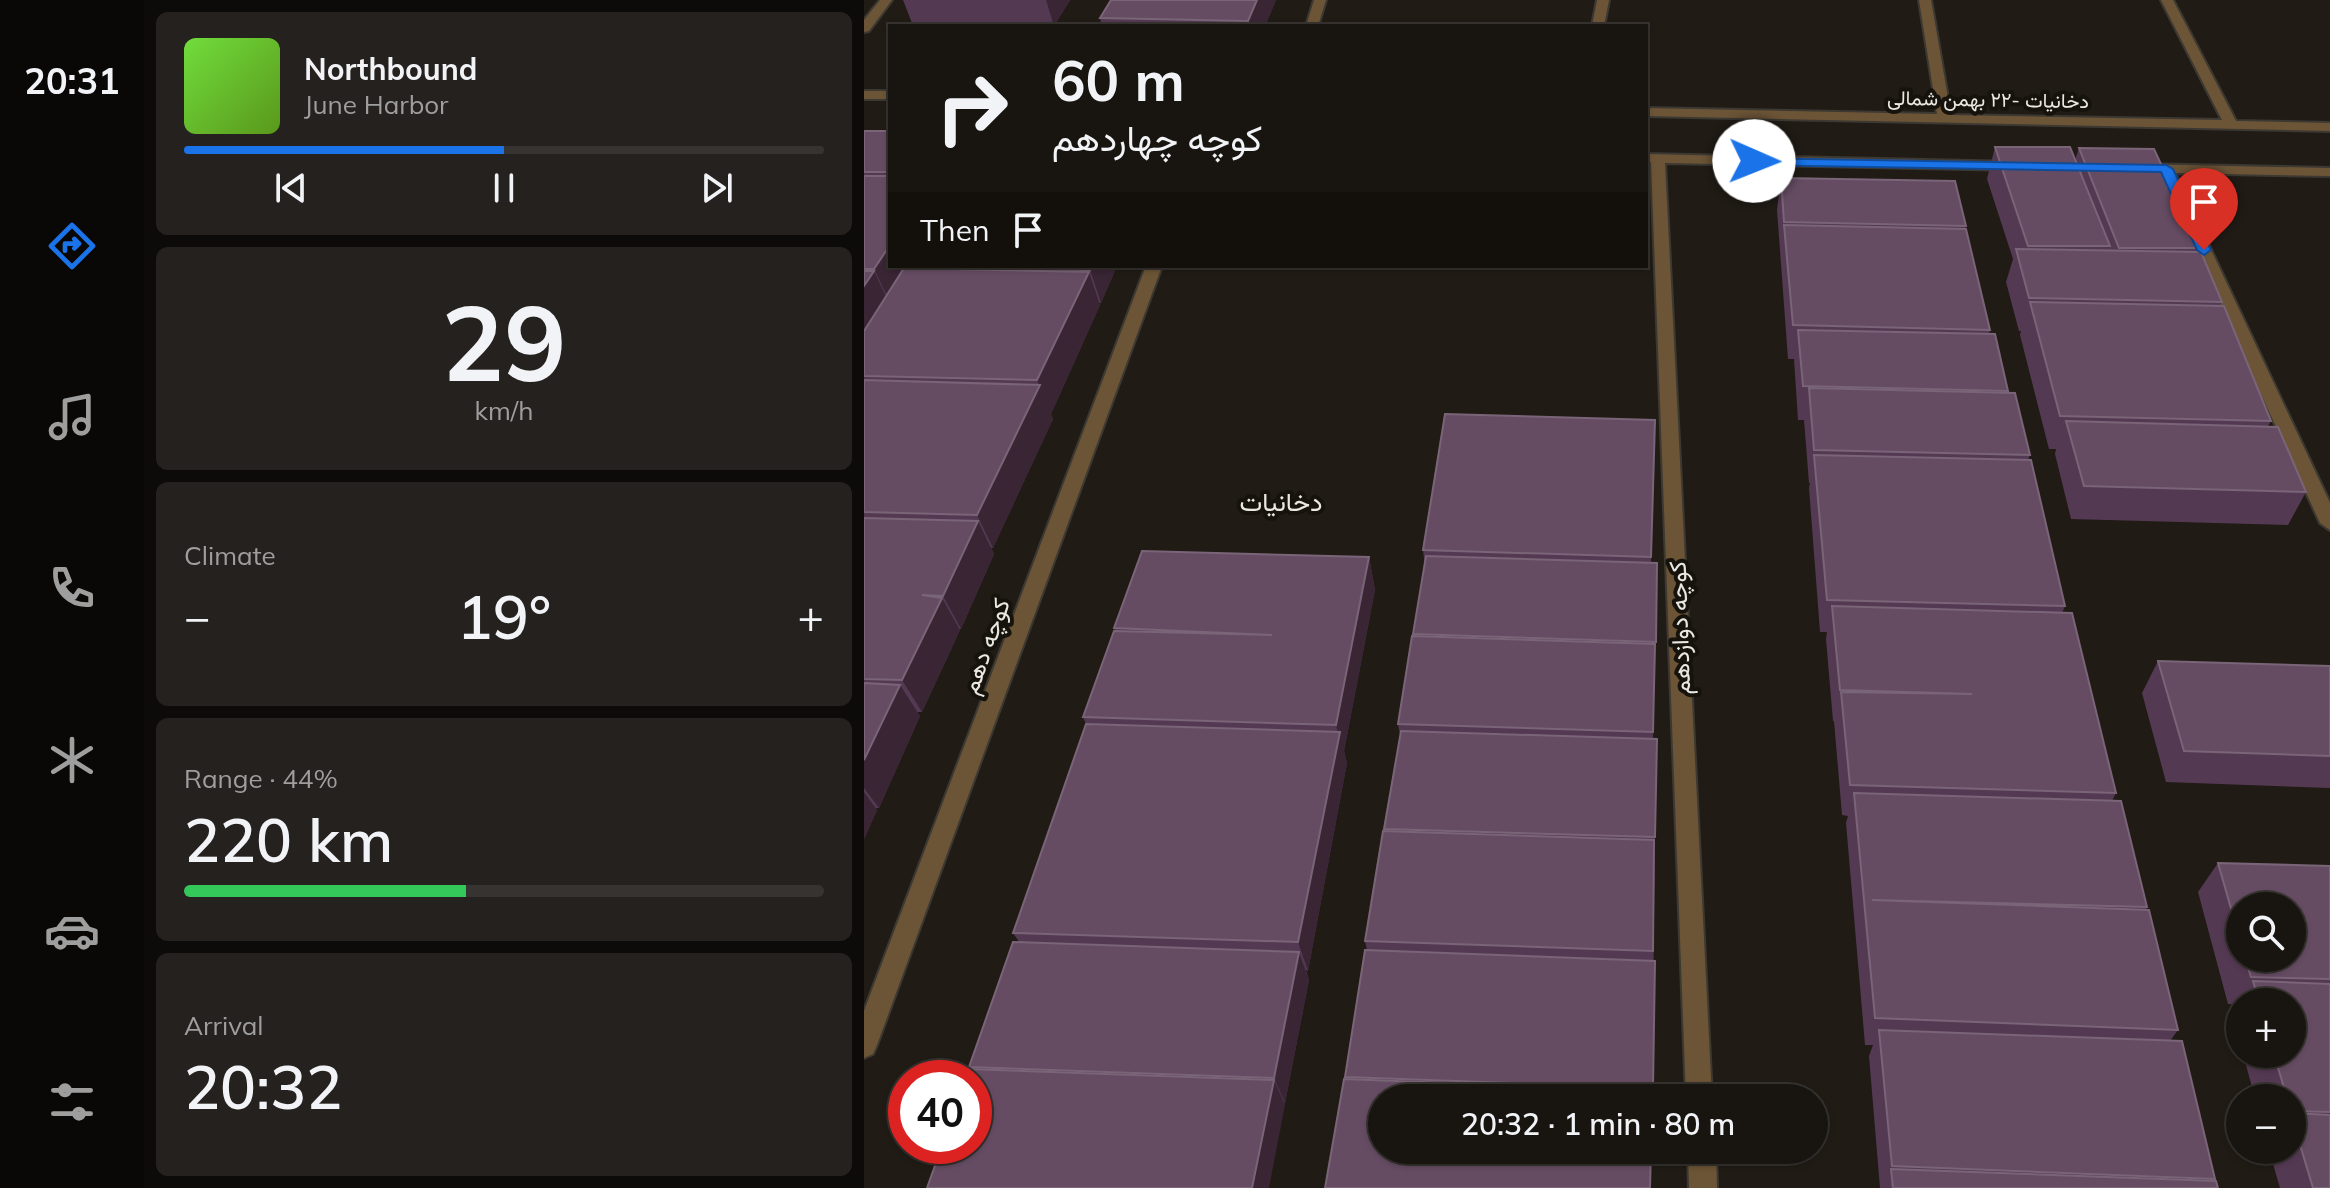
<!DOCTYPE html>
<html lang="en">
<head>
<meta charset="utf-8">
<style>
  :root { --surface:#181410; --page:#25211e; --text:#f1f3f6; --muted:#9f9e9f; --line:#363330; --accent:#1a73e8 }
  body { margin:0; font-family:Mulish,Vazirmatn,sans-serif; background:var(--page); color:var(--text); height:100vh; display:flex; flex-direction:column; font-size:30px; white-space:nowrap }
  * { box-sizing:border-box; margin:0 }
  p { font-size:26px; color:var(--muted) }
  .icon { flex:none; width:44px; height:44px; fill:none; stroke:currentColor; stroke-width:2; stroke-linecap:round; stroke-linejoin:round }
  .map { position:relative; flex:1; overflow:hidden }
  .panel { display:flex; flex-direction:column; gap:12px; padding:12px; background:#0d0b09; width:720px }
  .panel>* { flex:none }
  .hud { position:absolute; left:24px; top:24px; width:760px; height:244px; border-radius:0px; box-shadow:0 2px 6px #0004,0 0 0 2px var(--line); background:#181410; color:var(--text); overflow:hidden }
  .tools { position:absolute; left:1362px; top:892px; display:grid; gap:16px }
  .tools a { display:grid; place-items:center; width:80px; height:80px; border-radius:50%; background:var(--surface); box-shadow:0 2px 6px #0004,0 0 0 2px var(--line); font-size:40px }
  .speed { position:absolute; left:24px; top:1060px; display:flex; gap:16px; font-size:40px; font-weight:700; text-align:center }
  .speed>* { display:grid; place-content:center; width:104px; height:104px; border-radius:50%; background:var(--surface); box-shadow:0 2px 6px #0004,0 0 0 2px var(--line); line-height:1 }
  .speed .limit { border:12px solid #d22; background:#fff; color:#111 }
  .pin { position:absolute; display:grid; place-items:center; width:68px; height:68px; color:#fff; margin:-82px -34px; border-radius:50% 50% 50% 0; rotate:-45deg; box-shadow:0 0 8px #0007 }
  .pin .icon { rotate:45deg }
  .me { position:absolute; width:88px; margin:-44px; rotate:91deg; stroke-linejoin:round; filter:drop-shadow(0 0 6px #0008) }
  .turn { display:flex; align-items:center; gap:28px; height:168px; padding:0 32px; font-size:36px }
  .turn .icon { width:104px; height:104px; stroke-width:2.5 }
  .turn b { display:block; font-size:56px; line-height:68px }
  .then { display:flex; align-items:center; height:76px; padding:0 32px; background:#0003; gap:16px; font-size:30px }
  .big { font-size:60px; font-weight:600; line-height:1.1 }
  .panel .widget { flex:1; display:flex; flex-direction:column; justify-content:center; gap:12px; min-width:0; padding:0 28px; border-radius:12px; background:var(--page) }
  .panel .dial { align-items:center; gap:0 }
  .dial b { font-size:104px; line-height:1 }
  .song { display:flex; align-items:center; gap:24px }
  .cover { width:96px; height:96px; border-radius:12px; background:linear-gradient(135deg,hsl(100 70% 55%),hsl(90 70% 35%)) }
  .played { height:8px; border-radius:4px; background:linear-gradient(90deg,var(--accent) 50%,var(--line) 50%) }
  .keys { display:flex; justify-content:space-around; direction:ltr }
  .heat { display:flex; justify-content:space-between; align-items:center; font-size:44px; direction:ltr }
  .charge { height:12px; border-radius:6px; background:linear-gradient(90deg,#34c759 44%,var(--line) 0) }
  .trip { position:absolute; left:504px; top:1084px; width:460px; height:80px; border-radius:40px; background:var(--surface); box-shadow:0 2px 6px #0004,0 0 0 2px var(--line); font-weight:600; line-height:80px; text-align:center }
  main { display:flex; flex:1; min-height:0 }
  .dock { display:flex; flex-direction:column; width:144px; justify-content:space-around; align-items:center; background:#0a0806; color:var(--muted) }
  .dock .icon { width:56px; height:56px }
  .dock .selected { color:var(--accent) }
  .dock b { font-size:36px; color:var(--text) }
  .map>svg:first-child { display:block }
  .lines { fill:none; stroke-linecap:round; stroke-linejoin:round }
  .minor-casing { stroke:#3c3832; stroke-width:4 }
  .minor { fill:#6c5436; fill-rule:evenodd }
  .wall { fill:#543953; fill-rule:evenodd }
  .shaded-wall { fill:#392534 }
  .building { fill:#654c63; stroke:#7a6477; stroke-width:2 }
  .route { fill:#1a73e8; stroke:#114b97; stroke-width:2 }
  .labels { text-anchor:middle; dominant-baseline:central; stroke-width:8; stroke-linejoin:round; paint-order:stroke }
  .far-street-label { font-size:20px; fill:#ebe8e4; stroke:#16120c }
  .street-label { font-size:24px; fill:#ebe8e4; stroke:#16120c }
  .neighbourhood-label { font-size:26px; fill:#ebe8e4; stroke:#16120c }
</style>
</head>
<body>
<main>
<nav class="dock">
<b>20:31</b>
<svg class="icon selected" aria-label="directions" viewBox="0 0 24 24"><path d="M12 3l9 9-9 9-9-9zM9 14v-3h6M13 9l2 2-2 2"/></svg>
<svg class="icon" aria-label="music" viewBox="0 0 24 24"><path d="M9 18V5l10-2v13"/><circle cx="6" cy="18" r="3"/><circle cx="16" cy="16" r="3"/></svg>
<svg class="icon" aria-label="phone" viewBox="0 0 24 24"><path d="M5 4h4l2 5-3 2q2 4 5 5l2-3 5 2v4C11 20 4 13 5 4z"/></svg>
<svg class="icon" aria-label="climate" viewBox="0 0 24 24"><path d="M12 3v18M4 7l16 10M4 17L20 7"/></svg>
<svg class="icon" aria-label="car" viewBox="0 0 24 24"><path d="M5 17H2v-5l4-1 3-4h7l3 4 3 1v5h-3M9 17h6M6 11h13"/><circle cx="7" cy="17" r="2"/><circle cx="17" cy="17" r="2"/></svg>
<svg class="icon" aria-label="filters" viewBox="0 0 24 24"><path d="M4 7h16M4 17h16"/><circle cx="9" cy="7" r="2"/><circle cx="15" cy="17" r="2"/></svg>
</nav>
<section class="panel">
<div class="widget">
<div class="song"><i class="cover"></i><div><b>Northbound</b><p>June Harbor</p></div></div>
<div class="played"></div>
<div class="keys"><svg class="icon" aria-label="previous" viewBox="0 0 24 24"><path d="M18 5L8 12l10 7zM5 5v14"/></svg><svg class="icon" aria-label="pause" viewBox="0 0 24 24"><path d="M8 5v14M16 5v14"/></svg><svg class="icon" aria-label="next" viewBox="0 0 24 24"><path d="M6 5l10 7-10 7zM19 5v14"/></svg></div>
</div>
<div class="widget dial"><b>29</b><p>km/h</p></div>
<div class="widget"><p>Climate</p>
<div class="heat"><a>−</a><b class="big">19°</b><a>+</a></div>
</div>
<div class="widget"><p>Range · 44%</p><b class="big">220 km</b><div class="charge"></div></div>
<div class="widget"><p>Arrival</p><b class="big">20:32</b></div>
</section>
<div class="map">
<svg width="1466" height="1188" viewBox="0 0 1466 1188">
  <rect width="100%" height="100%" fill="#201b15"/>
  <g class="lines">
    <defs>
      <g id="minor">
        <polygon points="16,0 28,0 5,31 0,32 0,20"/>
        <polygon points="450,0 462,0 454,26 442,26"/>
        <polygon points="733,0 745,0 740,26 728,26"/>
        <polygon points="1055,0 1067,0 1087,115 1358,120 1297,0 1309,0 1372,121 1466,123 1466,131 782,116 782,108 1073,114"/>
        <rect x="0" y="91" width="26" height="8"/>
        <polygon points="782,154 1154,162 1161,166 1154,170 801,163 848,1098 822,1098 787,162 782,162"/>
        <polygon points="1274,164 1466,168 1466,176 1311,173 1466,503 1466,530 1456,523 1296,173 1269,171 1267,168"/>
        <polygon points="282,266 298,266 13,1045 9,1054 0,1058 0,1011"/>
        <polygon points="824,1150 852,1150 853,1188 825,1188"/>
      </g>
    </defs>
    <use href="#minor" class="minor-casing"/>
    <use href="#minor" class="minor"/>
  </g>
  <g class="wall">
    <polygon points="39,0 206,0 190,26 48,23"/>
    <polygon points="412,0 401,26 238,26 236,18"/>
    <polygon points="0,131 26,131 26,266 253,266 237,303 235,303 236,305 187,414 189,419 129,548 127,548 130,554 97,629 95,629 96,630 58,712 53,712 56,716 15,808 12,808 13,810 0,839"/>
    <polygon points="1131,147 1211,160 1215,148 1336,248 1335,252 1358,302 1356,306 1407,421 1404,426 1442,492 1424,525 1207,519 1191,454 1192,449 1185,449 1156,335 1157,331 1155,331 1142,282 1149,259 1123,179"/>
    <polygon points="917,178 1102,226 1101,229 1126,330 1125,334 1166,455 1164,460 1201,606 1198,613 1252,793 1248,801 1283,907 1282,910 1314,1030 1306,1041 1351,1179 1349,1181 1354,1188 1016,1188 1005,1056 1009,1045 1001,1045 982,823 984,816 978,815 970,721 969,721 962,639 963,632 956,632 945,488 946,483 945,483 940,420 934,420 930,359 924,359 913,210"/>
    <polygon points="791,420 787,563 793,563 789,739 791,837 788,1098 482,1079 481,1077 503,950 501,941 521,831 536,735 534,724 561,566 559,550"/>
    <polygon points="505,557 511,590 480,751 483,763 444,971 442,970 445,980 421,1103 420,1103 421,1105 107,1069 105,1067 156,943 149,933 222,724 219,717 251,631 250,628"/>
    <polygon points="1294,661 1466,666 1466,788 1302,782 1278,693"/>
    <path d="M 1354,863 L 1466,866 L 1466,1188 L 1416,1188 L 1405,1150 L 1428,1150 L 1428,1098 L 1391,1098 L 1379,1054 L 1428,1054 L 1428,1002 L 1376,1002 L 1376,1042 L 1367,1008 L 1370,1004 L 1364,1004 L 1334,892 ZM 1376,906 L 1428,958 L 1376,958 Z"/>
  </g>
  <g class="shaded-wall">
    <polygon points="182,0 206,0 190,26"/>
    <polygon points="393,0 412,0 401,26 385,26 384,21"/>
    <polygon points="26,245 26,266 41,266 44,273 26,302 10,269"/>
    <polygon points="227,266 253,266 237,303 226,270"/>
    <polygon points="10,271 26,305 0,345 0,286"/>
    <polygon points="225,272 236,305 187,414 189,419 129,548 113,515 175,385 173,380"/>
    <polygon points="114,521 130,554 97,629 79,596"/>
    <polygon points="505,557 511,590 480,751 483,763 444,971 434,942 475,737 472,725"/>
    <polygon points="78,598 96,630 58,712 38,680"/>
    <polygon points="36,685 56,716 15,808 0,788 0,760"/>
    <polygon points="0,792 13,810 0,839"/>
    <polygon points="435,952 445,980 421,1103 410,1078"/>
    <polygon points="410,1080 421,1105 405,1188 388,1188"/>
  </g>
  <g class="building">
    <polygon points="247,0 393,0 384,21 236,18"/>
    <rect x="0" y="131" width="26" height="41"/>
    <polygon points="1131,147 1206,147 1246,246 1164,246"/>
    <polygon points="1215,148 1290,149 1336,248 1255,248"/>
    <polygon points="0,176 26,176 26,245 10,269 0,269"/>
    <polygon points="917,178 1091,181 1102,226 920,222"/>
    <polygon points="920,225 1102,229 1126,330 929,325"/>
    <polygon points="1152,249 1337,252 1358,302 1165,298"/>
    <polygon points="61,266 227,266 226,270"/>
    <polygon points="40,268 225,272 173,380 0,376 0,331"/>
    <polygon points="0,271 10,271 0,286"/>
    <polygon points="1166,302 1360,306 1407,421 1196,416"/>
    <polygon points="934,330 1131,334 1144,391 939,386"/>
    <polygon points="0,380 176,385 113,515 0,512"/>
    <polygon points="945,388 1151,393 1166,455 950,450"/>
    <polygon points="581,414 791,420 787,557 559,550"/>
    <polygon points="1202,421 1414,427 1442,492 1220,486"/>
    <polygon points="950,455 1167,460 1201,606 963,600"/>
    <polygon points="0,518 114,521 79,596 58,595 78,598 38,680 0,679"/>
    <polygon points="278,551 505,557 472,725 219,717 250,631 408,635 250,628"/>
    <polygon points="562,556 793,563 792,642 549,634"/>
    <polygon points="968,606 1208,613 1252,793 986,785 977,692 1108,694 976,690"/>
    <polygon points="548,636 791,644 789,732 534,724"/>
    <polygon points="1294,661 1466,666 1466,756 1320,751"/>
    <polygon points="0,683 36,685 0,760"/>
    <polygon points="222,724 476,732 434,942 149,933"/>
    <polygon points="537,731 793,739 791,837 520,829"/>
    <polygon points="990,793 1257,801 1283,907 1008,900 1285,910 1314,1030 1011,1018"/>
    <polygon points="519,831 790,840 789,951 501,941"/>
    <polygon points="1354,863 1466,866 1466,979 1387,977 1381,958 1428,958 1428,906 1376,906 1376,940"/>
    <polygon points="149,942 435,952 410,1078 105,1067"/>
    <polygon points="501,950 791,961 789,1088 481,1077"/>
    <polygon points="1389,981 1466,984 1466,1112 1428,1111 1428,1098 1423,1098 1410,1054 1428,1054 1428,1002 1395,1002"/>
    <polygon points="1015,1030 1318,1041 1351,1179 1028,1166"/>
    <polygon points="105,1069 410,1080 388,1188 63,1188 78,1146 110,1146 110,1078 102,1078"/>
    <polygon points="480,1079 788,1091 788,1098 518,1098 518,1150 787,1150 786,1188 461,1188"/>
    <polygon points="1428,1113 1466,1115 1466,1188 1449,1188 1428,1118"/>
    <polygon points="1027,1169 1352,1181 1354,1188 1029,1188"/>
  </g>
  <polygon class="route" points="885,158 1302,165 1309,169 1347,250 1340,255 1333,250 1297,172 890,165 883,161"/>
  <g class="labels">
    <g class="far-street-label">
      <text transform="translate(1124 99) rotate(1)">دخانیات -۲۲ بهمن شمالی</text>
    </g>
    <g class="street-label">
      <text transform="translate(815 628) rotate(-92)">کوچه دوازدهم</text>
      <text transform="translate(121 646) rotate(-70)">کوچه دهم</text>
    </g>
    <g class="neighbourhood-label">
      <text x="417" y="501">دخانیات</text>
    </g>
  </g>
</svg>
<div class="tools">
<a><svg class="icon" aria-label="search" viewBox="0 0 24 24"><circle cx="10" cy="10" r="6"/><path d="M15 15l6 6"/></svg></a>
<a>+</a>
<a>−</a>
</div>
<div class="speed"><div class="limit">40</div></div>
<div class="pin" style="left:1340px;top:250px;background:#d93025"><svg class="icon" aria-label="arrive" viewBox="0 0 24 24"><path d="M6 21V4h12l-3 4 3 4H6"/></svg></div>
<svg class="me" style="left:890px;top:161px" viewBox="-20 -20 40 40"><circle r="19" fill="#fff"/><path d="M0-13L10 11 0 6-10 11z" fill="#1a73e8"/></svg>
<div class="trip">20:32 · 1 min · 80 m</div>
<div class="hud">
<div class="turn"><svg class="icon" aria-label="right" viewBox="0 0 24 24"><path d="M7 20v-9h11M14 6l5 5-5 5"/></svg><div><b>60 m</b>کوچه چهاردهم</div></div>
<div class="then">Then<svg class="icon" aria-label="arrive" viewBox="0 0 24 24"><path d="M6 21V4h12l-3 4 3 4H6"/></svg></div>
</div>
</div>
</main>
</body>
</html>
